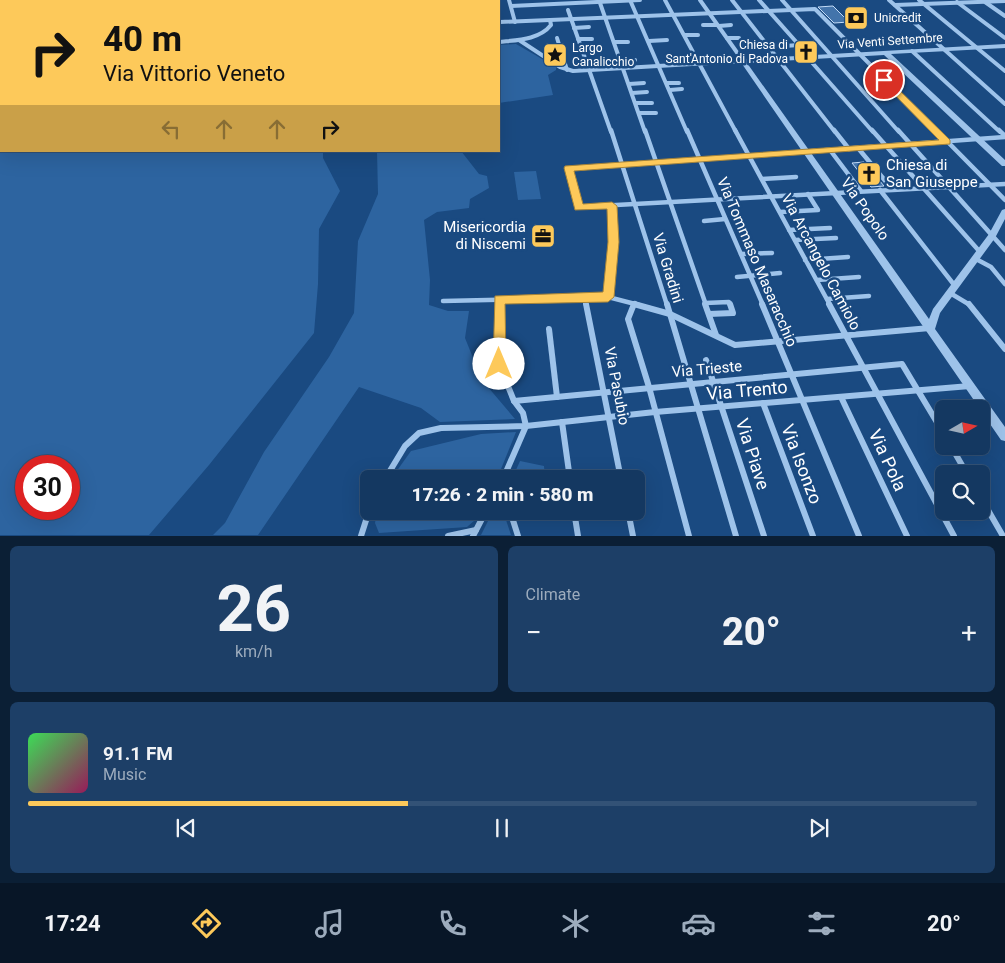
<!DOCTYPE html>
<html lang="en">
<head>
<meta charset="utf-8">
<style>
  :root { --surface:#143861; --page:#1d3f67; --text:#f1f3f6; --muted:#9dacbd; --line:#335276; --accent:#fdc95a }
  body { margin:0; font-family:Roboto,sans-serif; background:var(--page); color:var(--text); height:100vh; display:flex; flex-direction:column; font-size:19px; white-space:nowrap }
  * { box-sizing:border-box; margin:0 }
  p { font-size:16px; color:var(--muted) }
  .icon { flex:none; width:28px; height:28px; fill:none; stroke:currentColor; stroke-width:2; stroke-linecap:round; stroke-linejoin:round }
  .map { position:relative; height:536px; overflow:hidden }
  .details { display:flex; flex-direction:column; gap:10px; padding:10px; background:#0b1f35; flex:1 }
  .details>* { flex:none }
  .top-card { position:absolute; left:0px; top:0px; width:500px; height:152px; box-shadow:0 5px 20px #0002,0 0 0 1px var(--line); background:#fdc95a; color:#111; overflow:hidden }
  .needle { width:32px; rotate:81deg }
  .tools { position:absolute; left:935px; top:400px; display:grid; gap:10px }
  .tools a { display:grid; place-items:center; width:55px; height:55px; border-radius:8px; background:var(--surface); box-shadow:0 5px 20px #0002,0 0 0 1px var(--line); font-size:25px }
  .speed { position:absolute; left:15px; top:455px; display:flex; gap:10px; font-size:25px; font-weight:700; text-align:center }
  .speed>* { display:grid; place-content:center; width:65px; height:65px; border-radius:50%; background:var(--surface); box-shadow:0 5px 20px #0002,0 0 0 1px var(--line); line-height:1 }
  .speed .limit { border:8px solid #d22; background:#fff; color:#111 }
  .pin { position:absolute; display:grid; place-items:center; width:42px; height:42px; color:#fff; margin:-21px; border:2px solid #fff; border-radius:50%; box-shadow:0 1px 5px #0007 }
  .me { position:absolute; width:55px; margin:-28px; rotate:0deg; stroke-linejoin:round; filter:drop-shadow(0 0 4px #0008) }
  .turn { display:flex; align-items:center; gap:18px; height:105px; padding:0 20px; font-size:22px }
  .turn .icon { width:65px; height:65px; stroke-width:2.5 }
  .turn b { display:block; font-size:35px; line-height:42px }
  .lanes { display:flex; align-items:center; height:48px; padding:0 20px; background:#0003; justify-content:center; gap:25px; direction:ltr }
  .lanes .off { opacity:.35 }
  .big { font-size:38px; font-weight:800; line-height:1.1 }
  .details .tile { flex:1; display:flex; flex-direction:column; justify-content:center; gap:8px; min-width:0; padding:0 18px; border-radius:8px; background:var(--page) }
  .details .dial { align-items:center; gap:0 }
  .dial b { font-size:65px; line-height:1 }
  .song { display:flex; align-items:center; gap:15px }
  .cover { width:60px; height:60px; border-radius:8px; background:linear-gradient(135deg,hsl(130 70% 55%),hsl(330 70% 35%)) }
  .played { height:5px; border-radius:2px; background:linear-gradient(90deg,var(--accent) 40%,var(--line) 40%) }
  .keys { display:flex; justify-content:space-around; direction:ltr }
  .heat { display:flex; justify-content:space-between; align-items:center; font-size:28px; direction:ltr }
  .details .tiles { flex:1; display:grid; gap:10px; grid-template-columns:1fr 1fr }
  .tile:last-child { grid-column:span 2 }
  .trip { position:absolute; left:360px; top:470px; width:285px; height:50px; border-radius:8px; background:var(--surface); box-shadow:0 5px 20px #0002,0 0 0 1px var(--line); font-weight:800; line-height:50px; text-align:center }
  .tabs { display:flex; height:80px; justify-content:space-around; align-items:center; background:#081627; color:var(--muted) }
  .tabs .icon { width:35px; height:35px }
  .tabs .current { color:var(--accent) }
  .tabs b { font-size:22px; color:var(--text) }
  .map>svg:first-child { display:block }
  .green { fill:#2d64a0; fill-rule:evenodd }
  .building { fill:#4374ab; stroke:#c3dcf8 }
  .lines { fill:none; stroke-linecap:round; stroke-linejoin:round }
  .minor-far2 { stroke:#9ec3ea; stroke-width:4 }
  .minor-far1 { stroke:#9ec3ea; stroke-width:4.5 }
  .minor { stroke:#9ec3ea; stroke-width:6 }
  .tertiary { fill:#9ec3ea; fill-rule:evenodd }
  .route { fill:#fdc95a; stroke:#a4833a }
  .labels { text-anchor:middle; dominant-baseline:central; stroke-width:5; stroke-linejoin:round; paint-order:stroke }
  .far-poi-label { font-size:12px; fill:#fff; stroke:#1a4a81; text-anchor:start }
  .far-street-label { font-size:12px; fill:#fff; stroke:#1a4a81 }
  .poi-label { font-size:15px; fill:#fff; stroke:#1a4a81; text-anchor:start }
  .street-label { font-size:15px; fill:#fff; stroke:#1a4a81 }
  .near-street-label { font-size:18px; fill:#fff; stroke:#1a4a81 }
</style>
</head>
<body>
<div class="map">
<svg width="1005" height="536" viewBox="0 0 1005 536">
  <rect width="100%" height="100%" fill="#1a4a81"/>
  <g class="green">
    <path d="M 0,0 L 436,0 L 1,1 L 1,151 L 323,151 L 323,158 L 340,191 L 319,229 L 318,284 L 314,333 L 209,465 L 149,535 L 0,535 ZM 26,466 L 69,466 L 69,509 L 26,509 Z"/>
    <polygon points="516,44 556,67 556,70 548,75 553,95 499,103 499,45"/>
    <polygon points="377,151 461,151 479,174 487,176 489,188 470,199 469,208 437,212 424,220 430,280 429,305 448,311 469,311 465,338 482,380 515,419 440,422 421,408 359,387 258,535 213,535 225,523 264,452 329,357 354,313 358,241 378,194"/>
    <polygon points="536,171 541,199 518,200 514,172"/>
    <polygon points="516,432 497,479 391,479 411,451 481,434"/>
    <polygon points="520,461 544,466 545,479 512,479"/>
    <polygon points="377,511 480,511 475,520 467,527 379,533 375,523"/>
    <polygon points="493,511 503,511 511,535 481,535"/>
  </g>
  <g class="building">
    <polygon points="833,6 849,22 834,23 818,7"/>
    <polygon points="864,162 884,186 871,187 852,163"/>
  </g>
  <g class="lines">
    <g class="minor-far2">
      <polyline points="509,0 515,22"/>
      <polyline points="599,0 645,132"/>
      <polyline points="630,0 687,132"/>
      <polyline points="665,0 736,132"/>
      <polyline points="700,0 743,61"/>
      <polyline points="732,0 835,132"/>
      <polyline points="759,0 799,45"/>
      <polyline points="782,0 899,132"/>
      <polyline points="889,0 1005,104"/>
      <polyline points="919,0 1005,71"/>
      <polyline points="957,2 1005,38"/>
      <polyline points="985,2 1005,16"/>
      <polyline points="895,5 1005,1"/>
      <polyline points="511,6 640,0"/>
      <polyline points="568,10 611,132"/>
      <polyline points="500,22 815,9 937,132"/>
      <polyline points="703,25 717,25"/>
      <polyline points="719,26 731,25"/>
      <polyline points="574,28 589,27"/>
      <polyline points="685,35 698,35"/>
      <polyline points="557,38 567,70"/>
      <polyline points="727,38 739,38"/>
      <polyline points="578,39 592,39"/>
      <polyline points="519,40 560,67 573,71 743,61"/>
      <polyline points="649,41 667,40"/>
      <path d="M 499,42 C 517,40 539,40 551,25 L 550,20"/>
      <polyline points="614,42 628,42"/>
      <polyline points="769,47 799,45"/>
      <polyline points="582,49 594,49"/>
      <polyline points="912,51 1000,132"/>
      <polyline points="808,58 873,132"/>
      <polyline points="620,60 635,60"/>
      <polyline points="667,83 679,83"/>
      <polyline points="629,84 644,83"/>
      <polyline points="670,90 682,89"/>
      <polyline points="632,93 647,92"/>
      <polyline points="636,103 652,103"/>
      <polyline points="639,113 656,113"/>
    </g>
    <g class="minor-far1">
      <polyline points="611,130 667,305"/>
      <polyline points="645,130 706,305"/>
      <polyline points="687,130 763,305"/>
      <polyline points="735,130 830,305"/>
      <polyline points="834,130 849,149"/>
      <polyline points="872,130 980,252"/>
      <polyline points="898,130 1005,250"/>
      <polyline points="936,130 1005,200"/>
      <polyline points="999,130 1005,136"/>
      <polyline points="1005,137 569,169 579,207 1005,184"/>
      <polyline points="858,148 892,189"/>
      <polyline points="830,150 861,191"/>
      <polyline points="762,179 796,177"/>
      <polyline points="880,190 955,286"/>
      <polyline points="780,212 818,210 808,194"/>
      <polyline points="704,221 725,219"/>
      <polyline points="789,230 830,228"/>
      <polyline points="795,240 836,238"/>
      <polyline points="741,254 772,253"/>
      <polyline points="976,259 991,267 1005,284"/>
      <polyline points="805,260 848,257"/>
      <polyline points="737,277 780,273"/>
      <polyline points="817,280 859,277"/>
      <polyline points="950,293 970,305"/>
      <polyline points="608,297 614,242 611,205"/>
      <polyline points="585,298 586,305"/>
      <polyline points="827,299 869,296"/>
      <polyline points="499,300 499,305"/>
      <polyline points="443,301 608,297 639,305"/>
      <polyline points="705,303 729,302 730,305"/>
      <polyline points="634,305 635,303"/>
    </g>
    <g class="minor">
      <polyline points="499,304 499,364 514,401 523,413 526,426 503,479"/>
      <polyline points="586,304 621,479"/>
      <polyline points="634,304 670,314 735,345 930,328"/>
      <polyline points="634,304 628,319 649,387 689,536"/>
      <polyline points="667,304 736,536"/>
      <polyline points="705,304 716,335"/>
      <polyline points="762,304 859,536"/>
      <polyline points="829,304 954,536"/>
      <polyline points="969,304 1005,349"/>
      <polyline points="709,314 733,313 730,304"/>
      <polyline points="549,329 557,397"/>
      <polyline points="706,360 764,536"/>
      <polyline points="841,397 907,536"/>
      <polyline points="514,401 902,364 944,434"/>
      <polyline points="763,403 813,536"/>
      <polyline points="562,422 570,479"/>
      <polyline points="951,446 967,474"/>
      <polyline points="385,479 405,446 419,433 441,428 526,426 655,412 970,386"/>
      <polyline points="981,498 1003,536"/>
      <polyline points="510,511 518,536"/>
      <polyline points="574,511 578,536"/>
      <polyline points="628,511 633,536"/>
      <polyline points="361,536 369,511"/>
      <polyline points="448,536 476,530"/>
      <polyline points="473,536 486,511"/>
    </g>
    <polygon class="tertiary" points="1005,44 1005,48 891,54 1005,160 1005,166 1002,166 884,55 747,63 929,319 933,309 989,234 1002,210 1005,209 1005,219 995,238 940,313 935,329 1005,427 1005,441 1001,440 981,411 981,409 980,409 740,61 743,59"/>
  </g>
  <polygon class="route" points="881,78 887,78 950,140 950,144 574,171 583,204 612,202 617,206 619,242 614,297 608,302 505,304 506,364 504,368 495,368 493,364 495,296 603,292 608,242 607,209 575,210 564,168 565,166 939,140 881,81"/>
  <defs>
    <symbol id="bank-square" viewBox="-11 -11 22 22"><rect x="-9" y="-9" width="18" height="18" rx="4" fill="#fdc95a" stroke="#1a4a81"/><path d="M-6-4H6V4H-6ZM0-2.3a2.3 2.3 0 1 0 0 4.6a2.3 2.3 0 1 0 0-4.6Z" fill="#111"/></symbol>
    <symbol id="church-square" viewBox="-11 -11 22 22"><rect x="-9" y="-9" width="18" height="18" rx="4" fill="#fdc95a" stroke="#1a4a81"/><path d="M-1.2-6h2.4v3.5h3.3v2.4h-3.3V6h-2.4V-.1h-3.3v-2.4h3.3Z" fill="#111"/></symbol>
    <symbol id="sight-square" viewBox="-11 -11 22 22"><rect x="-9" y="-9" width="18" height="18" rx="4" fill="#fdc95a" stroke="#1a4a81"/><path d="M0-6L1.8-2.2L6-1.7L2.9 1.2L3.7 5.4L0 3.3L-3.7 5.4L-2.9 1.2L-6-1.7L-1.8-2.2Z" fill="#111"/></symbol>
    <symbol id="office-square" viewBox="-11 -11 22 22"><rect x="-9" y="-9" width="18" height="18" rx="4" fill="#fdc95a" stroke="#1a4a81"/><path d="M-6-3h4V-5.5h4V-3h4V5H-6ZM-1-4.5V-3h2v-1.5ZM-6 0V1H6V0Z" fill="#111"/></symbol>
  </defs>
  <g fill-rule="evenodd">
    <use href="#bank-square" x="842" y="4" width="28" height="28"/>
    <use href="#church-square" x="792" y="38" width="28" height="28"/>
    <use href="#sight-square" x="541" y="41" width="28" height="28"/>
    <use href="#church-square" x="855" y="160" width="28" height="28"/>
    <use href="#office-square" x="529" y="222" width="28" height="28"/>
  </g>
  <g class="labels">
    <g class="far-poi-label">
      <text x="874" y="18">Unicredit</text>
      <text x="788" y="45" text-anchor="end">Chiesa di<tspan x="788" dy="14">Sant'Antonio di Padova</tspan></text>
      <text x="572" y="48">Largo<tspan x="572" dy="14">Canalicchio</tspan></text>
    </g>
    <g class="far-street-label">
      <text transform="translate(890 41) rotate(-4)">Via Venti Settembre</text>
    </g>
    <g class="poi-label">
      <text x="886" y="165">Chiesa di<tspan x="886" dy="17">San Giuseppe</tspan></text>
      <text x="526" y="227" text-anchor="end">Misericordia<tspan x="526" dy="17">di Niscemi</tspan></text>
    </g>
    <g class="street-label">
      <text transform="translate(865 209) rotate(55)">Via Popolo</text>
      <text transform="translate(757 262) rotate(67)">Via Tommaso Masaracchio</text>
      <text transform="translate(821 262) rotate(62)">Via Arcangelo Camiolo</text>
      <text transform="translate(668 268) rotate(73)">Via Gradini</text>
      <text transform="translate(707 369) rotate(-5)">Via Trieste</text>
      <text transform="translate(617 386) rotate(79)">Via Pasubio</text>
    </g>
    <g class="near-street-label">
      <text transform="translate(747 390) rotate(-5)">Via Trento</text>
      <text transform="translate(753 454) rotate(72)">Via Piave</text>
      <text transform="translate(888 460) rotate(65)">Via Pola</text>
      <text transform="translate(802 464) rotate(69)">Via Isonzo</text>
    </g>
  </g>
</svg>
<div class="tools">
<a><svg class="needle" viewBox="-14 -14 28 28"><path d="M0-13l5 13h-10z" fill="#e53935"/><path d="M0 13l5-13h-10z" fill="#9dacbd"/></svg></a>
<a><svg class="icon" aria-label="search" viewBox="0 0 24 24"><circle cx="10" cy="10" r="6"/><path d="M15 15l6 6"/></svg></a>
</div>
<div class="speed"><div class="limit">30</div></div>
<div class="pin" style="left:884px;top:80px;background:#d93025"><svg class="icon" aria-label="arrive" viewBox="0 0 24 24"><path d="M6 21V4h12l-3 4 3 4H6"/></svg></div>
<svg class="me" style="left:499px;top:364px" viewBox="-20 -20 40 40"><circle r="19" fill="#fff"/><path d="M0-13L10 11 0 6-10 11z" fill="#fdc95a"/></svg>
<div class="trip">17:26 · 2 min · 580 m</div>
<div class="top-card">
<div class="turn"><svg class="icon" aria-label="right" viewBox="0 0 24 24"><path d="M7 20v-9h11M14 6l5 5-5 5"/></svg><div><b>40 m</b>Via Vittorio Veneto</div></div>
<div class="lanes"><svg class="icon off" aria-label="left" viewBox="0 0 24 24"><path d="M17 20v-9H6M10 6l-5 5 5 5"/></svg><svg class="icon off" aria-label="ahead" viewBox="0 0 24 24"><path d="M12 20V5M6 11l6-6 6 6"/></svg><svg class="icon off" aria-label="ahead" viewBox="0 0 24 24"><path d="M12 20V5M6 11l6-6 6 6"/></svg><svg class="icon" aria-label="right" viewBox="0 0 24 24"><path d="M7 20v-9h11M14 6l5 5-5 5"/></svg></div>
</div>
</div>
<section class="details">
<div class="tiles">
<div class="tile dial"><b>26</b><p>km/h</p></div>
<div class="tile"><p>Climate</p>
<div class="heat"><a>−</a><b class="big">20°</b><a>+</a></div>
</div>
<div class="tile">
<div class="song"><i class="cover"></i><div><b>91.1 FM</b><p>Music</p></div></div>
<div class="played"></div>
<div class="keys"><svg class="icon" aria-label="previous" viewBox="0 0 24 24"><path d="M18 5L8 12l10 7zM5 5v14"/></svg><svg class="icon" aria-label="pause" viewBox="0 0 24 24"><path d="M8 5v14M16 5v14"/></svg><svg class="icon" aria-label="next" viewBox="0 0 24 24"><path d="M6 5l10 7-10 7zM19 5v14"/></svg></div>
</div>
</div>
</section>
<nav class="tabs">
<b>17:24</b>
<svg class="icon current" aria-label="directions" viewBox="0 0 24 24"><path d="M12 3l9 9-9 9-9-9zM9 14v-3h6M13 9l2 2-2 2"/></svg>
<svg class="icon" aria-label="music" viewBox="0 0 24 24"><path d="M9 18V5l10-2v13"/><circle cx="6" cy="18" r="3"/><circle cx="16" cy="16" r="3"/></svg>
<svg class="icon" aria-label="phone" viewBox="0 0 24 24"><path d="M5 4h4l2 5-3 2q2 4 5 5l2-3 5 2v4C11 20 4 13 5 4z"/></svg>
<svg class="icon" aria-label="climate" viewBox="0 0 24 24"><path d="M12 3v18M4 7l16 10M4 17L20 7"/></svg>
<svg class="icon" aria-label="car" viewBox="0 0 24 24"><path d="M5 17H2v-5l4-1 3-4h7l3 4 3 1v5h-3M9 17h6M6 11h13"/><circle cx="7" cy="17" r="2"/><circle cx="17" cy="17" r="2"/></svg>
<svg class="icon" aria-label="filters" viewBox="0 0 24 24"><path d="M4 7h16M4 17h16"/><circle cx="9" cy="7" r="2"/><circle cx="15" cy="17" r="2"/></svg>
<b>20°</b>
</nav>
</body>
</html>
